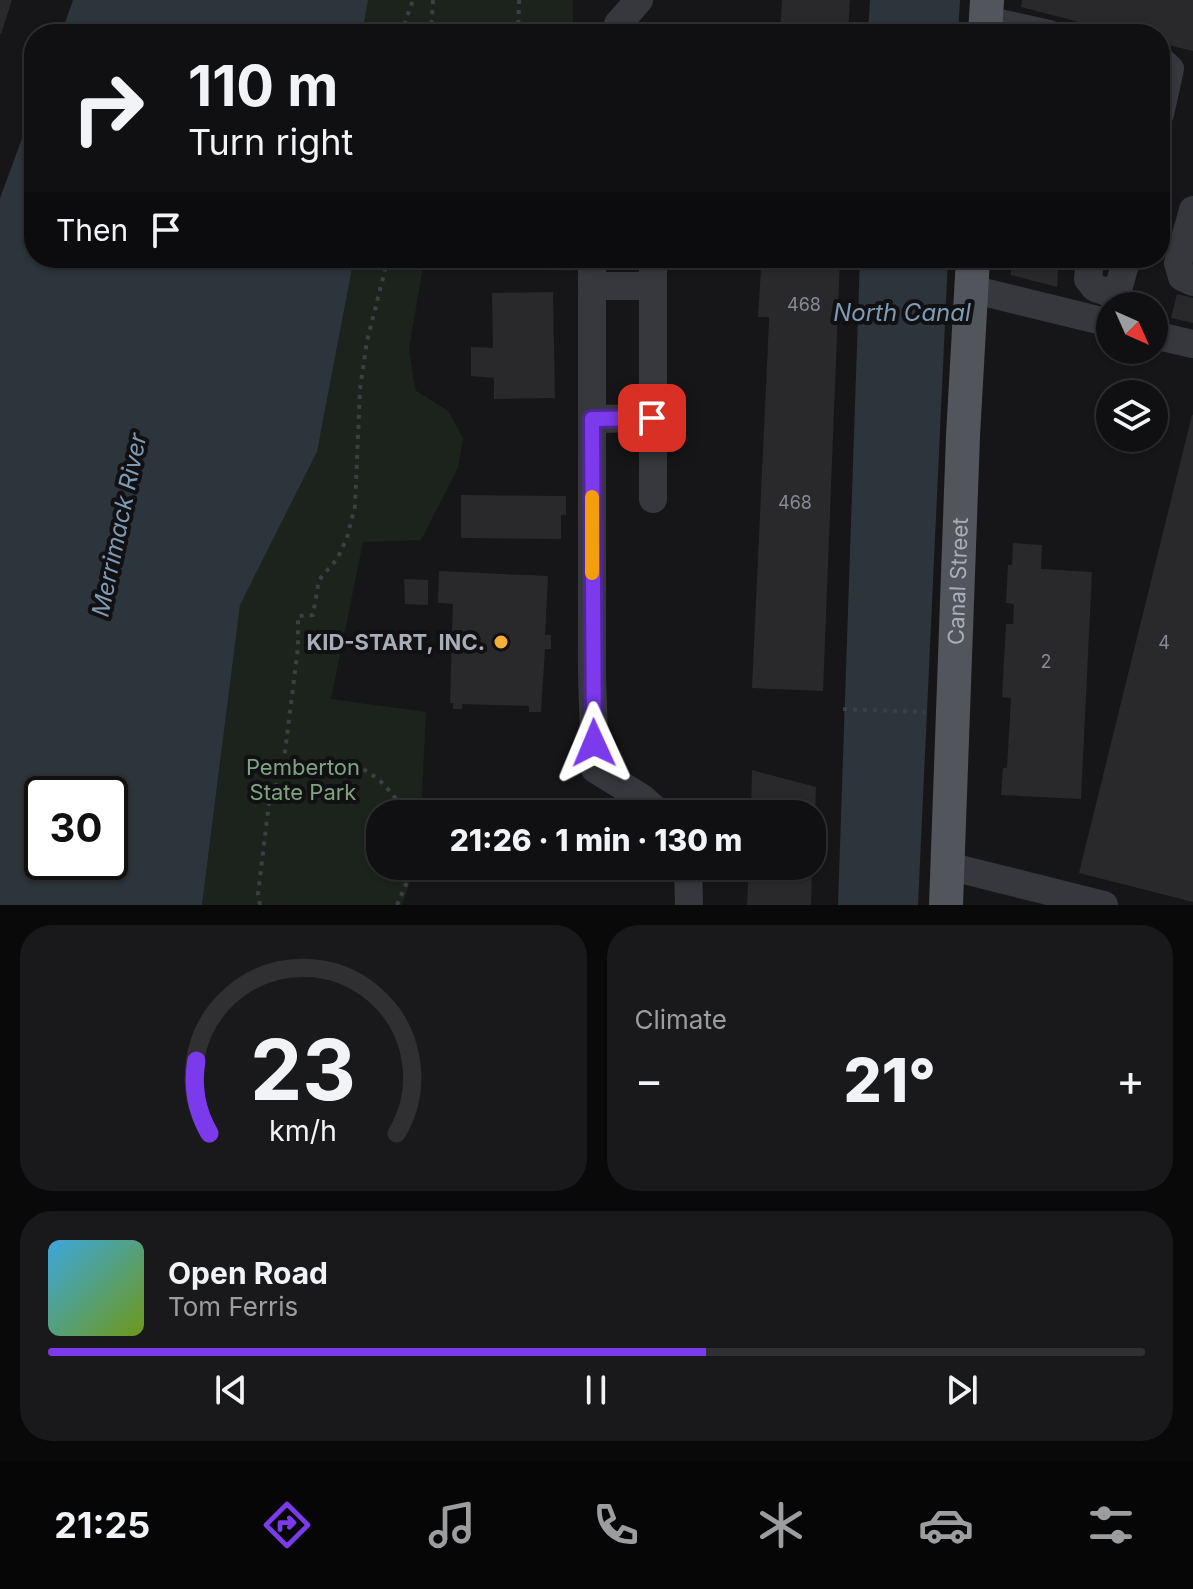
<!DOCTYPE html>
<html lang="en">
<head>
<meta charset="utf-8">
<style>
  :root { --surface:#101012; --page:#19191b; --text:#f1f3f6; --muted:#9c9d9f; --line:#303032; --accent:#7c3aed }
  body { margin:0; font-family:Inter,sans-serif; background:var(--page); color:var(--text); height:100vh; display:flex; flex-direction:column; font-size:30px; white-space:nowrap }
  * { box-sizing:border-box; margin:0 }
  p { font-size:26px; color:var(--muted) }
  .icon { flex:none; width:44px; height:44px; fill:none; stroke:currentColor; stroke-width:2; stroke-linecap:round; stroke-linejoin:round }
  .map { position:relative; height:905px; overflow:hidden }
  .drawer { display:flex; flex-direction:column; gap:20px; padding:20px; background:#09090a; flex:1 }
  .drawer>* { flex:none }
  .banner { position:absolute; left:24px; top:24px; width:1146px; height:244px; border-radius:32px; box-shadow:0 2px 6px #0004,0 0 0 2px var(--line); background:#101012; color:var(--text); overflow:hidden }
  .needle { width:52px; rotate:135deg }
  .fabs { position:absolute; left:1096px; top:292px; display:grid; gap:16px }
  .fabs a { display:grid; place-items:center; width:72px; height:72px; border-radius:50%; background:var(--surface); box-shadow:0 2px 6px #0004,0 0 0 2px var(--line); font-size:40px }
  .speed { position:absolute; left:24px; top:776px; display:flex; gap:16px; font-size:40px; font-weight:700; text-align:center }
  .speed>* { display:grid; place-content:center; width:104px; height:104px; border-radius:50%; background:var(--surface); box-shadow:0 2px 6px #0004,0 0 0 2px var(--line); line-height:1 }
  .speed .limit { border:4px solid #111; border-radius:12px; background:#fff; color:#111 }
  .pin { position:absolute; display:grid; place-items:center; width:68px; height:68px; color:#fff; margin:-34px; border-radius:16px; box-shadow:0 4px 12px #0006 }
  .me { position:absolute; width:88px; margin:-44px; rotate:359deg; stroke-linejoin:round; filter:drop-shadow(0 0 6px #0008) }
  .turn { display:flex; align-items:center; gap:28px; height:168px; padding:0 32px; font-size:36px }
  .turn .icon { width:104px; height:104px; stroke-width:2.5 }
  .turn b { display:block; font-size:56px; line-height:68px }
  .then { display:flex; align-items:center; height:76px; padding:0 32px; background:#0003; gap:16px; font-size:30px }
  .big { font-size:60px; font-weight:800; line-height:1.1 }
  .drawer .widget { flex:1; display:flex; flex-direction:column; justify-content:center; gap:12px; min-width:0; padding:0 28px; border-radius:32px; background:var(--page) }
  .drawer .dial { align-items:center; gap:0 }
  .dial svg { height:208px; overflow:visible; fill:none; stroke:var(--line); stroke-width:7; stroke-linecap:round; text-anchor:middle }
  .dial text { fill:var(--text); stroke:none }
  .song { display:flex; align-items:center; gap:24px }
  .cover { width:96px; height:96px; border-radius:12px; background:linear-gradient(135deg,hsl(200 70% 55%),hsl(80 70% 35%)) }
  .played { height:8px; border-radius:4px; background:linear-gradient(90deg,var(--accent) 60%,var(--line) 60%) }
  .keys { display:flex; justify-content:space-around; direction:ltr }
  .heat { display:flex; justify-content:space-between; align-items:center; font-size:44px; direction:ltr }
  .drawer .tiles { flex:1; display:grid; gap:20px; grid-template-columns:1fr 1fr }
  .widget:last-child { grid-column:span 2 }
  .trip { position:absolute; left:366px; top:800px; width:460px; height:80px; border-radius:32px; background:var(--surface); box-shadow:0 2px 6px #0004,0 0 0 2px var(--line); font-weight:800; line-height:80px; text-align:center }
  .tabs { display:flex; height:128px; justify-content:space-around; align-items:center; background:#060607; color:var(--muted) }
  .tabs .icon { width:56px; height:56px }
  .tabs .selected { color:var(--accent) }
  .tabs b { font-size:36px; color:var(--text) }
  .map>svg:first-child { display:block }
  .green { fill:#1c231d }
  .water { fill:#2c353c; fill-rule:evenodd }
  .building { fill:#29292c }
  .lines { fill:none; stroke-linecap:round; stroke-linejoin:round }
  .path { stroke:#3d3f44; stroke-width:4; stroke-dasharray:4 6; stroke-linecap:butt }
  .minor { stroke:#37383d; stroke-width:28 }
  .major { stroke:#53555c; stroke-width:34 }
  .route-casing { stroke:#51269a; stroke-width:20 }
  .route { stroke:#7c3aed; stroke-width:14 }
  .slow { stroke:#f59e0b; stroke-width:14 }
  .poi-dot { fill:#f2b134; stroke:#111113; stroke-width:3 }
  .labels { text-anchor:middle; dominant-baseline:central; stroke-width:8; stroke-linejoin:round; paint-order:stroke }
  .number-label { font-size:18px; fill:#888b94 }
  .street-label { font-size:22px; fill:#a8adb8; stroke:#111113 }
  .poi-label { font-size:22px; font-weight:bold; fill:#a8adb8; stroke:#111113; text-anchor:end }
  .park-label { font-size:22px; fill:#7fa381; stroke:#111113 }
  .water-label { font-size:24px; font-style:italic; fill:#7f9bb3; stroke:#111113 }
</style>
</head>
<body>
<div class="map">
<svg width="1193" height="905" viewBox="0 0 1193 905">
  <rect width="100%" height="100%" fill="#161618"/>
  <g class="green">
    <polygon points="368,0 573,0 573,34 362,34"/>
    <polygon points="354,258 574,258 574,271 423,267 409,349 415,390 448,411 463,438 458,468 421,540 363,542 331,699 426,712 421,814 380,814 380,866 416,866 402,905 202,905 240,605 317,452"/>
  </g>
  <g class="water">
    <polygon points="73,0 368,0 362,34 61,34"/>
    <polygon points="870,0 960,0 958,34 868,34"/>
    <path d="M 34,106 L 34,258 L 354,258 L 317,452 L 240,605 L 202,905 L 0,905 L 0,198 ZM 42,794 L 110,794 L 110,862 L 42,862 Z"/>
    <polygon points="860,258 948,258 918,905 838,905"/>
  </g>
  <g class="building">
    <polygon points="0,0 12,0 1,34 0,34"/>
    <polygon points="782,0 850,0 848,34 780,34"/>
    <polygon points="1022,0 1193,0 1193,51 1160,43 1160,34 1126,34 1021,7"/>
    <polygon points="772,258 840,258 823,691 752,688 769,321 769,317 758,317 761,269 771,269"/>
    <polygon points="1011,258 1059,258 1057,287 1011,275"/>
    <polygon points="553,292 555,398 494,399 494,378 471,376 471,347 493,348 492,293"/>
    <polygon points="1177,294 1193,298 1193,323 1171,318"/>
    <polygon points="1192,415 1193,415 1193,902 1079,873"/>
    <polygon points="461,495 566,496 566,515 561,515 561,539 461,538"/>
    <polygon points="1013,543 1042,545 1041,569 1092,572 1081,799 1001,795 1003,768 1007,768 1011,698 1002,697 1006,624 1013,624 1014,604 1006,603 1008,565 1012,565"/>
    <polygon points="439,571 548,576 545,635 551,635 551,649 545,649 541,712 529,712 529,706 462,704 462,709 453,709 453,703 450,703 453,604 438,603"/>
    <polygon points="404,579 428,580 428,605 405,604"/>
    <polygon points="752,770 816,787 815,814 751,814"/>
    <polygon points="749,866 812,866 811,905 747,905"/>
  </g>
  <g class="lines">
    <g class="path">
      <polyline points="401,34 413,0"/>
      <polyline points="431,34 433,0"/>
      <polyline points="518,34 519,0"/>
      <path d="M 388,258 L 367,341 L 360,389 L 355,506 L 347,538 L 337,559 L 319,580 L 313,615 L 298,616 L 298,647 L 283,768 C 303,768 322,764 342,764 C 369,763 394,793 406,814"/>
      <polyline points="507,258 518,258"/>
      <polyline points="843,709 925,712"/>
      <polyline points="260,905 258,894 269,803 283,768"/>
      <polyline points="397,905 414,866"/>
    </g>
    <g class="minor">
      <polyline points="986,20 1049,34"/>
      <polyline points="615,34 618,24 639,0"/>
      <polyline points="1160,60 1170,69 1160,114"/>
      <polyline points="1193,210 1178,263 1182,277 1193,282"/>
      <polyline points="592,258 592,674 595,769 642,798 660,814"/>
      <polyline points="1090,258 1088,279 1095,288 1107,292 1119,286 1127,258"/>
      <polyline points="592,286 653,286"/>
      <polyline points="971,289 1110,323"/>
      <polyline points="1154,335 1193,344"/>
      <polyline points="592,419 652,418"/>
      <polyline points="653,499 653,258"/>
      <polyline points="688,866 689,905"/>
      <polyline points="948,866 1104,905"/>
    </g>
    <g class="major">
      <polyline points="985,34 987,0"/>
      <path id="s1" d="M 946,905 L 963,436 L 973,258"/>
    </g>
  </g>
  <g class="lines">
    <defs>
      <polyline id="route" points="594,743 592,419 652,418"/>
    </defs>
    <use href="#route" class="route-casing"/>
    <use href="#route" class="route"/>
    <polyline class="slow" points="592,497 592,573"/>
  </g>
  <circle class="poi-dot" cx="501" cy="642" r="8"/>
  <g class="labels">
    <g class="number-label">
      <text x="804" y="304">468</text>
      <text x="795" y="502">468</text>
      <text x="1164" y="642">4</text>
      <text x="1046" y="661">2</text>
    </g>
    <g class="street-label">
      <text stroke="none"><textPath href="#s1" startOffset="324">Canal Street</textPath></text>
    </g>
    <g class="poi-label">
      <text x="485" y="642">KID-START, INC.</text>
    </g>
    <g class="park-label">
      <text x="303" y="767">Pemberton<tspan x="303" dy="25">State Park</tspan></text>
    </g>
    <g class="water-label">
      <text x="902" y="312">North Canal</text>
      <text transform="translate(119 525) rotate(-78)">Merrimack River</text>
    </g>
  </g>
</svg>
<div class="fabs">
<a><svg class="needle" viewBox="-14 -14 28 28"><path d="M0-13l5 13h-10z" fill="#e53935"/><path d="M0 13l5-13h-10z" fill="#9c9d9f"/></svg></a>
<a><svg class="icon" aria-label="layers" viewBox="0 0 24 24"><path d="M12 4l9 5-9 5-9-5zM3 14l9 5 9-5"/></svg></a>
</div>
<div class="speed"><div class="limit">30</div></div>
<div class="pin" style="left:652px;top:418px;background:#d93025"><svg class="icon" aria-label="arrive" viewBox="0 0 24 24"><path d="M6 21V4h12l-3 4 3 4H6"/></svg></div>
<svg class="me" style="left:594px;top:743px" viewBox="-20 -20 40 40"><path d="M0-17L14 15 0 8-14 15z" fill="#7c3aed" stroke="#fff" stroke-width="4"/></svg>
<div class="trip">21:26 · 1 min · 130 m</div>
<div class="banner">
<div class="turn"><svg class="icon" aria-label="right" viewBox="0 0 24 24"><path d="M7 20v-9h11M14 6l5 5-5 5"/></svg><div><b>110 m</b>Turn right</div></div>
<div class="then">Then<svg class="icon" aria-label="arrive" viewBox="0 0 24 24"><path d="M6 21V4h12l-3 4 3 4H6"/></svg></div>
</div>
</div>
<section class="drawer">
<div class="tiles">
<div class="widget dial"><svg viewBox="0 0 100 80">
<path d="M14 69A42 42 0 1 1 86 69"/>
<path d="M14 69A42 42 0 0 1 9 41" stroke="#7c3aed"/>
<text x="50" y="56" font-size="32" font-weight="700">23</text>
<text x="50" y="72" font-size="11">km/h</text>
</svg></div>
<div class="widget"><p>Climate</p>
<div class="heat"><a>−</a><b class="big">21°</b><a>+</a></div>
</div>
<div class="widget">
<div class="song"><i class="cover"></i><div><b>Open Road</b><p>Tom Ferris</p></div></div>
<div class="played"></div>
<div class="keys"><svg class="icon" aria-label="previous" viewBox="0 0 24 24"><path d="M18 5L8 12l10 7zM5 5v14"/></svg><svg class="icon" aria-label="pause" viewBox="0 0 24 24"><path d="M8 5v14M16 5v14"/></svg><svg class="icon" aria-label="next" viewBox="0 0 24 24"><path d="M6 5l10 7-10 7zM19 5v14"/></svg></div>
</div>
</div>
</section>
<nav class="tabs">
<b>21:25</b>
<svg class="icon selected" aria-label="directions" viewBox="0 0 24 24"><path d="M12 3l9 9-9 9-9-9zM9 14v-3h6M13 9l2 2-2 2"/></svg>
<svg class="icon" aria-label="music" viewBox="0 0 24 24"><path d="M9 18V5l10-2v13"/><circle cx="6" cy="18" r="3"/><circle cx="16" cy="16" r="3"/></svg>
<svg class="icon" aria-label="phone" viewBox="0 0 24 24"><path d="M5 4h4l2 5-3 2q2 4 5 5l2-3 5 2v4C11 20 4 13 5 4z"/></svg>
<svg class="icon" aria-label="climate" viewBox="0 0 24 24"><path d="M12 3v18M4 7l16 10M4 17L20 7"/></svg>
<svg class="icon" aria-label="car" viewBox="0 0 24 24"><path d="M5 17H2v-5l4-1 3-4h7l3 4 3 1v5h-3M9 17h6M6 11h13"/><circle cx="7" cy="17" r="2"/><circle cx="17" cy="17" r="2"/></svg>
<svg class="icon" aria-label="filters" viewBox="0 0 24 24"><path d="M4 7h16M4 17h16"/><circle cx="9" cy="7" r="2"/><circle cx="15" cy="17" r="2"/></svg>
</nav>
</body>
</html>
